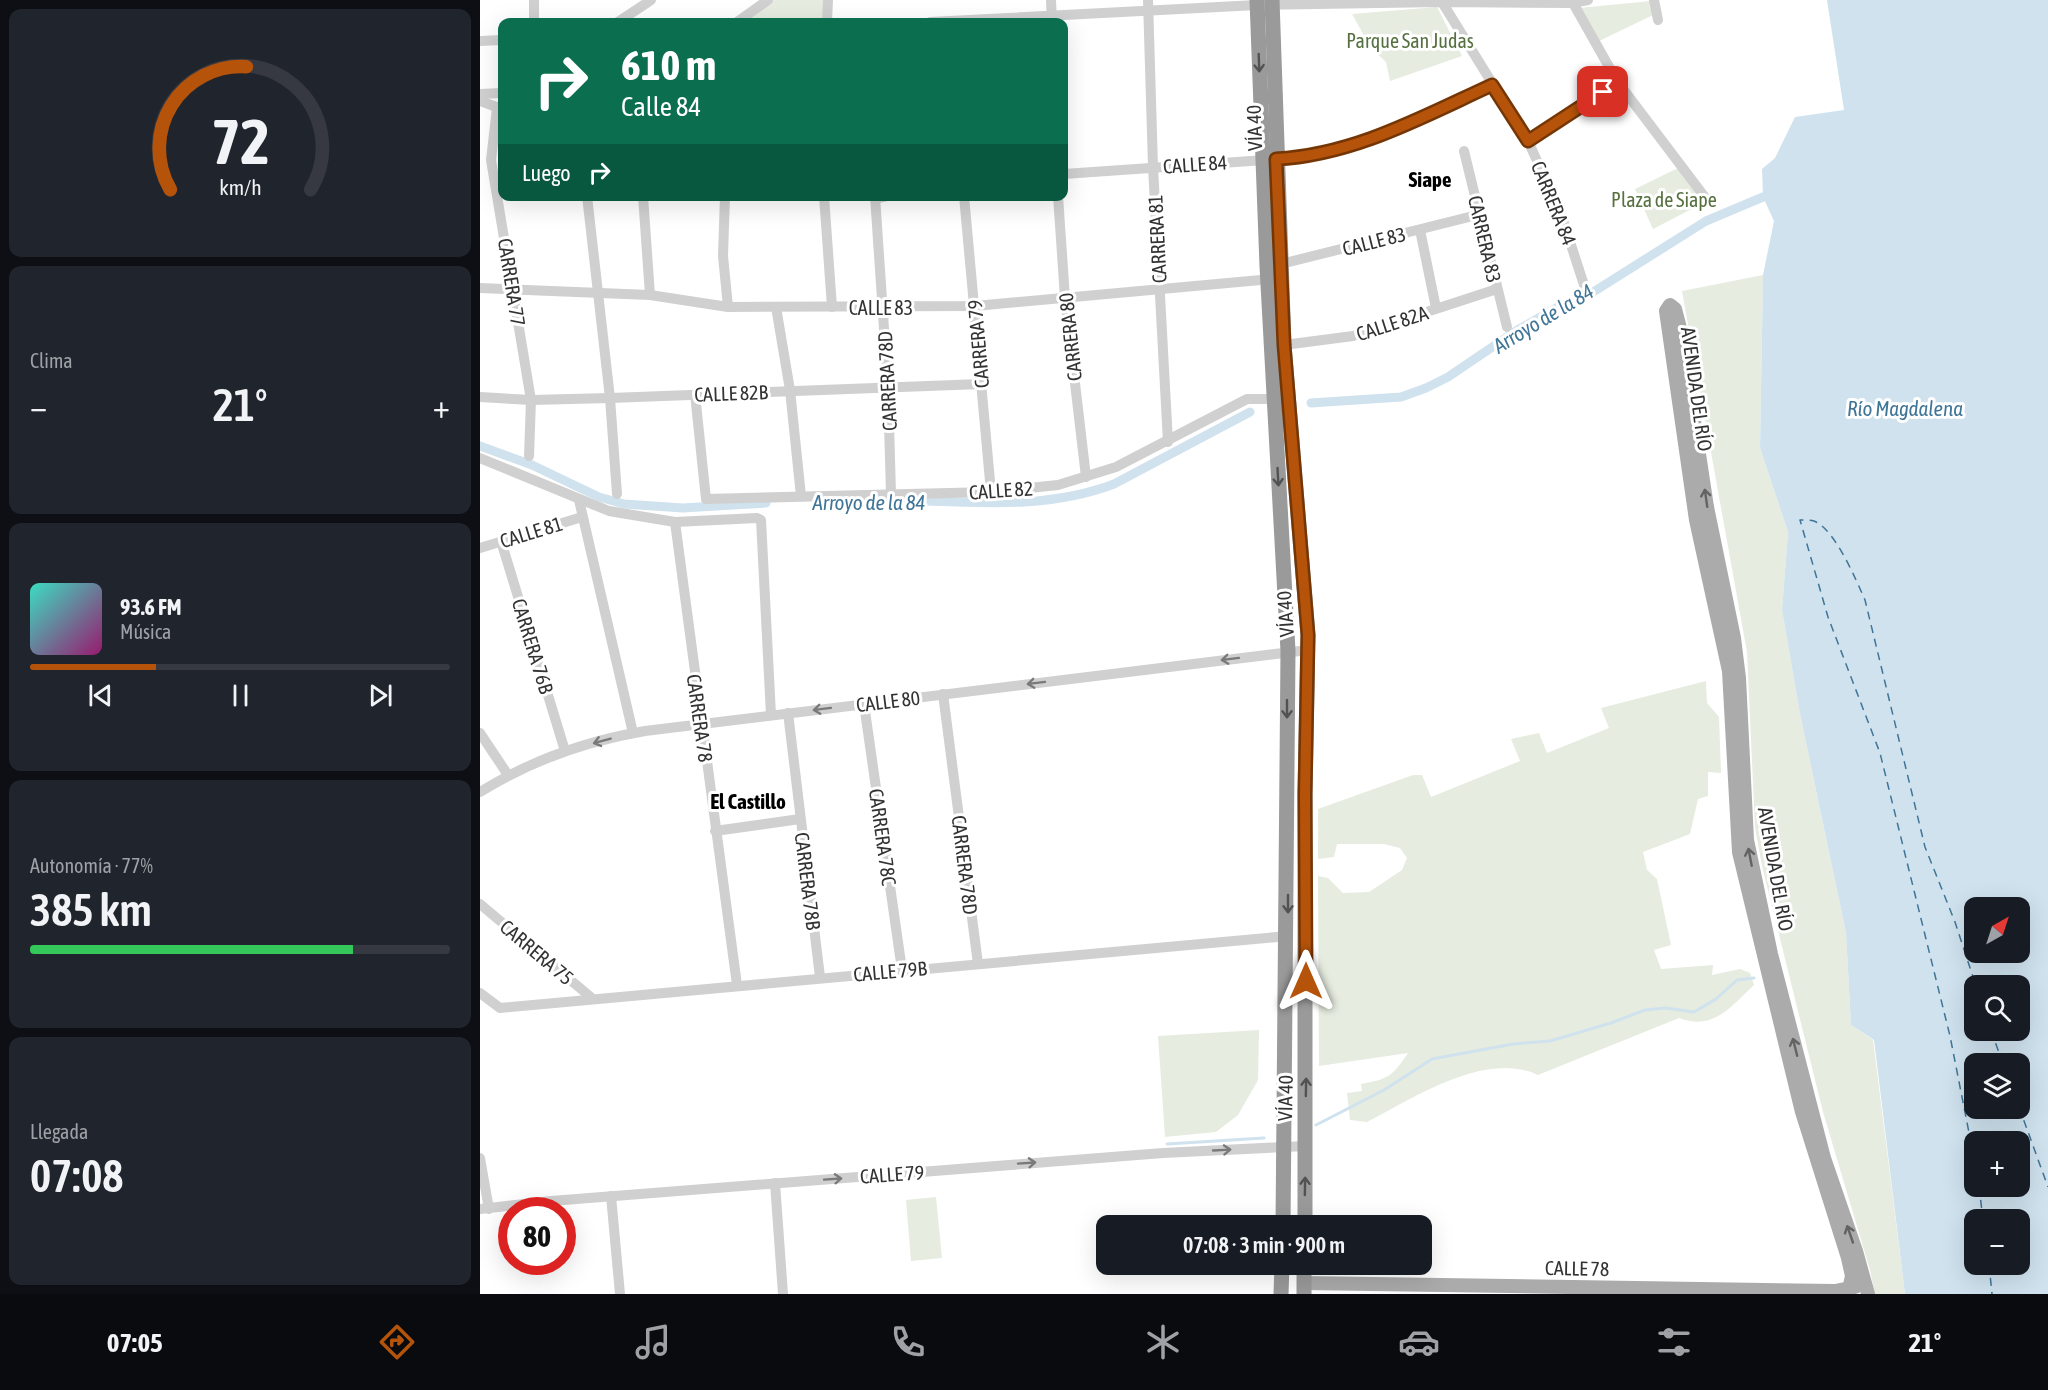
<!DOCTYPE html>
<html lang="es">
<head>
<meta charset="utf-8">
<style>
  :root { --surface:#171b24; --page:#20242c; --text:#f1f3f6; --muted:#9ea1a6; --line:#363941; --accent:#b45309 }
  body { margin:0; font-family:"Asap Condensed",sans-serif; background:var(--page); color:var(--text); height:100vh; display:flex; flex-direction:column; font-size:22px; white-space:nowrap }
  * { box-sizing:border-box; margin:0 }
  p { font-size:20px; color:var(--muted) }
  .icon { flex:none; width:33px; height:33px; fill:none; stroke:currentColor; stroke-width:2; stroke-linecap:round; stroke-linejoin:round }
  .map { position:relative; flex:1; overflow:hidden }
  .panel { display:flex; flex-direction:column; gap:9px; padding:9px; background:#0d0f14; width:480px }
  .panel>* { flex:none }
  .hud { position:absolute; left:18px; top:18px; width:570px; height:183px; border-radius:12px; box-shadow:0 6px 24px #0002; background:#0b6e4f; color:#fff; overflow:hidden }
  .needle { width:39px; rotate:39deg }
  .fabs { position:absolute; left:1484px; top:897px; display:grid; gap:12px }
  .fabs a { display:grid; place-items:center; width:66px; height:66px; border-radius:12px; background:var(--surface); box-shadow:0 6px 24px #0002; font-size:30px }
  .speed { position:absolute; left:18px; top:1197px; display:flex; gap:12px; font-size:30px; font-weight:700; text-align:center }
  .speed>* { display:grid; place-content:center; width:78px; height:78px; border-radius:50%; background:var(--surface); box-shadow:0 6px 24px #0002; line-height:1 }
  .speed .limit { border:9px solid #d22; background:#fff; color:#111 }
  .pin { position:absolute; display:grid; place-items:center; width:51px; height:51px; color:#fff; margin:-26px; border-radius:12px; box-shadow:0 3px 9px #0006 }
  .me { position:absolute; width:66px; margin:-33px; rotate:0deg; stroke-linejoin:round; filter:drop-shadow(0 0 4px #0008) }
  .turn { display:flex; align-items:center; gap:21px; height:126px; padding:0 24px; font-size:27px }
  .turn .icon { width:78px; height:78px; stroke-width:2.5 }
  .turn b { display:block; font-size:42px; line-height:51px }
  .then { display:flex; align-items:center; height:57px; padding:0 24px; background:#0003; gap:12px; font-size:22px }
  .big { font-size:45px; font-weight:600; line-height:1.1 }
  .panel .widget { flex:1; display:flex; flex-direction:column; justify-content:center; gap:9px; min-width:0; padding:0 21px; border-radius:12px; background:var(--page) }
  .panel .dial { align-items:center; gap:0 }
  .dial svg { height:156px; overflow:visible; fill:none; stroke:var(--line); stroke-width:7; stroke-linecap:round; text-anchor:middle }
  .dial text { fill:var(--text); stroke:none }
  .song { display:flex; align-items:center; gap:18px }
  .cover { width:72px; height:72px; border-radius:9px; background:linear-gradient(135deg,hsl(170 70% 55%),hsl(320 70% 35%)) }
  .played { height:6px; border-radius:3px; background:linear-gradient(90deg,var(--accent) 30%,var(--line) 30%) }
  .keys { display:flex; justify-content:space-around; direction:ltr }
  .heat { display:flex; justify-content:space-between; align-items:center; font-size:33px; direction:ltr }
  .charge { height:9px; border-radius:4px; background:linear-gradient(90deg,#34c759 77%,var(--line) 0) }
  .trip { position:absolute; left:616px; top:1215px; width:336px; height:60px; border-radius:12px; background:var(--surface); box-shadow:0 6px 24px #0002; font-weight:600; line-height:60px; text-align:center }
  .tab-bar { display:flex; height:96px; justify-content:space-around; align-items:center; background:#090b0e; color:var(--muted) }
  .tab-bar .icon { width:42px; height:42px }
  .tab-bar .on { color:var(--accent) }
  .tab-bar b { font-size:27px; color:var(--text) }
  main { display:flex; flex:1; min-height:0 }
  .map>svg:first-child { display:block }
  .green { fill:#e6ecdf }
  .water { fill:#cfe2ee; fill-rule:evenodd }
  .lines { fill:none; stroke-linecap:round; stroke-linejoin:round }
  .stream { stroke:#cfe2ee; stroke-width:3 }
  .canal { stroke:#cfe2ee; stroke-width:9 }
  .ferry { stroke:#3f7597; stroke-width:1.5; stroke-dasharray:8 6; stroke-linecap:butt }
  .minor { stroke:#d0d0d0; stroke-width:10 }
  .major { stroke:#ababab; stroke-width:14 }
  .highway { stroke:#9a9a9a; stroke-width:15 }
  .oneway { stroke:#525252 }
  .oneway2 { stroke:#636363 }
  .oneway3 { stroke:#7a7a7a }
  .route-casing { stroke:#753606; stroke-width:15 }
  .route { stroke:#b45309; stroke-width:10 }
  .labels { text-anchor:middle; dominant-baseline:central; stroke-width:6; stroke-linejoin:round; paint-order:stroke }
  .park-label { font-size:20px; fill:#56703f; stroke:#fff }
  .street-label { font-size:20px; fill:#333; stroke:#fff }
  .neighbourhood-label { font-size:21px; font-weight:bold; fill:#000; stroke:#fff }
  .water-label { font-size:21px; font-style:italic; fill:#3f7597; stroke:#fff }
</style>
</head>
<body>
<main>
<section class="panel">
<div class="widget dial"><svg viewBox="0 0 100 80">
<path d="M14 69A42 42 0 1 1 86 69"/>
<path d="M14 69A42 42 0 0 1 53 6" stroke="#b45309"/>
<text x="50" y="56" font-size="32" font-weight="700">72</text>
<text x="50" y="72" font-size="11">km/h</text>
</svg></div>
<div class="widget"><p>Clima</p>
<div class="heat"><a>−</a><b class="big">21°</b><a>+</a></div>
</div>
<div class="widget">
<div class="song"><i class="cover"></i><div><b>93.6 FM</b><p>Música</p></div></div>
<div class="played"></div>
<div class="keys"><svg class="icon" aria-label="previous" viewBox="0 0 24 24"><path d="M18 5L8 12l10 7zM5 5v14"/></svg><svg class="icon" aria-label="pause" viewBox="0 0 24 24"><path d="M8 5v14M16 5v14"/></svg><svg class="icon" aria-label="next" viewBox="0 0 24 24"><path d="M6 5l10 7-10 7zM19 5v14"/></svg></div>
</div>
<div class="widget"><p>Autonomía · 77%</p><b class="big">385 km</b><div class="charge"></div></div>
<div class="widget"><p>Llegada</p><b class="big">07:08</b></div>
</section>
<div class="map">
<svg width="1568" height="1294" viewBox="0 0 1568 1294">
  <rect width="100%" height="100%" fill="#fff"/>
  <g class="green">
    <polygon points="290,0 344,0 343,21 259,21"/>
    <polygon points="1171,1 1173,15 1117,42 1099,8"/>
    <polygon points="957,7 982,56 910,81 906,62 891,48 872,14"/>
    <polygon points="1198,168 1223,203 1173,229 1155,189"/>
    <polygon points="1283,275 1280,448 1308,532 1302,610 1320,714 1366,933 1371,1025 1393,1040 1425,1294 1395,1294 1390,1270 1343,1112 1282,866 1275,827 1267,652 1202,291"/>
    <path d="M 1226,681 L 1227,703 L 1239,717 L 1241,773 L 1228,772 L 1228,796 L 1218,799 L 1210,834 L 1163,852 L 1167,870 L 1177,879 L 1191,945 L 1174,950 L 1181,969 L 1233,965 L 1232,975 L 1260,969 L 1270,973 L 1274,985 C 1250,1007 1234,1031 1199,1018 L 1058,1075 C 1006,1050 933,1098 887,1122 L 870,1120 L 867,1093 L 882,1091 L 881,1084 C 908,1079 912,1077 928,1053 L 839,1066 L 838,876 L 848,878 L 863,893 L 889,892 L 922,870 L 927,858 L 920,848 L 904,844 L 857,844 L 854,857 L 838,859 L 838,809 L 933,775 L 942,775 L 951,797 L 1040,761 L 1031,739 L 1059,733 L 1067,753 L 1129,728 L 1121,708 Z"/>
    <polygon points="779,1030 778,1080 758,1115 736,1132 685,1137 678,1036"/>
    <polygon points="456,1197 462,1258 431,1261 426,1200"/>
  </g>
  <path class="water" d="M 1347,0 L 1568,0 L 1568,1294 L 1425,1294 L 1394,1040 L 1371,1025 L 1366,933 L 1320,714 L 1302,610 L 1308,532 L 1280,448 L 1283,275 L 1294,221 L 1283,197 L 1282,169 L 1295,158 L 1315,117 L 1364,110 ZM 1494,908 L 1539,908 L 1539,952 L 1494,952 ZM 1494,986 L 1539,986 L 1539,1030 L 1494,1030 ZM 1494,1064 L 1539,1064 L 1539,1108 L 1494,1108 ZM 1494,1142 L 1539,1142 L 1539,1186 L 1494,1186 ZM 1494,1220 L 1539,1220 L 1539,1264 L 1494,1264 Z"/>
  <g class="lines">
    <g class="stream">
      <polyline points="836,1125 904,1090 952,1059 1033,1044 1070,1041 1131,1023 1165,1010 1186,1008 1214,1012 1236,999 1257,980 1274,978"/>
      <polyline points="687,1144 784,1138"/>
    </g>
    <g class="canal">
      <polyline points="831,403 921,397 946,388 968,377 1036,331 1078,307 1110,294 1226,221 1283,197"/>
      <polyline points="0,446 52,465 119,497 144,504 203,508 286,503"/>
      <path d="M 380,500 C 465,498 553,515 634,484 L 770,412"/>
    </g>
    <g class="ferry">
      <polyline points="1511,1030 1523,1064"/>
      <polyline points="1539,1107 1568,1187"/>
      <path d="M 1494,1158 L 1470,1036 L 1400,753 L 1348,617 L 1320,520 C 1324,520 1330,520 1334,521 C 1355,529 1376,580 1385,600 L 1445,847 L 1475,922 L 1496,986"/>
      <polyline points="1499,1186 1503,1220"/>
      <polyline points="1509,1264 1512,1294"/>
    </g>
    <g class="minor">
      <polyline points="571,0 572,22"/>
      <polyline points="668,0 673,167 688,442"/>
      <polyline points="1174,0 1178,20"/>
      <polyline points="962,2 1048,141 1080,211 1104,285"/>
      <polyline points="1093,3 1137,81 1227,200"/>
      <polyline points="54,22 54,0"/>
      <polyline points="138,22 171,0"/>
      <polyline points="257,22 288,0"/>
      <polyline points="347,22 348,0"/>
      <polyline points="450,22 777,5 962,2 1093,3 1108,0"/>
      <polyline points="0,41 22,40"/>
      <polyline points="0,94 22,93"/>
      <polyline points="0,101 22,109"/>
      <polyline points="17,108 11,160 51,400 49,456"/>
      <polyline points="1048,141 1137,81"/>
      <polyline points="984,151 1027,327"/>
      <polyline points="584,174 814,158 856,151 898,137 1012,85"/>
      <polyline points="107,196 130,398 137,494"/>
      <polyline points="163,196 170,295"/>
      <polyline points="245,196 243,256 248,307"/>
      <polyline points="344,196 352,307"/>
      <polyline points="395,196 408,388 411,494"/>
      <polyline points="484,196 511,492"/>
      <polyline points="578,196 585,298 606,477"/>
      <polyline points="395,199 408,196"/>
      <polyline points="940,230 956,308"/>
      <polyline points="797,265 1001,214"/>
      <polyline points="0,288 170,295 248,307 495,306 792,279"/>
      <polyline points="296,307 310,390 321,496"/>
      <polyline points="804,345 873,336 1017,289"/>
      <polyline points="215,394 226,499 511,492 578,485 636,467 767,399 796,399"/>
      <polyline points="0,397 51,400 130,398 501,384"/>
      <polyline points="0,458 129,511 195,522 277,518 281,520 291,715"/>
      <polyline points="99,500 153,733"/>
      <polyline points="195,522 257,985"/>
      <polyline points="21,541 85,751"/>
      <polyline points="0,548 102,517"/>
      <polyline points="463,694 498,964"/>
      <polyline points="384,704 422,970"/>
      <polyline points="308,713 340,977"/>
      <polyline points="0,733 28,775"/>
      <path d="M 0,792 C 50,761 106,741 165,731 L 828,650"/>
      <polyline points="235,831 320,819"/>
      <polyline points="0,904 113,999"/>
      <polyline points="0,993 20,1008 808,936"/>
      <polyline points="0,1158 9,1209"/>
      <polyline points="295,1183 303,1294"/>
      <polyline points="131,1196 140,1294"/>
      <polyline points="0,1209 71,1201 683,1153 825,1146"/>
    </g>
    <g class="major">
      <polyline points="824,1283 1355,1291 1375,1287"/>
      <polyline points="1368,1294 1372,1276 1368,1258 1322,1112 1259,852 1249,671 1216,520 1186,311 1190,305 1195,309 1200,328 1227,507 1254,638 1259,678 1267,840 1291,954 1344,1158 1376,1251 1388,1294"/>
    </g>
    <g class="highway">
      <polyline points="777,0 787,266 808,651 803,1226"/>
      <polyline points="792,0 804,345 828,635 825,794 825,1226"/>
      <polyline points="801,1294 802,1264"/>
      <polyline points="824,1294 824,1264"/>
    </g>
  </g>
  <defs><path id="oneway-shaft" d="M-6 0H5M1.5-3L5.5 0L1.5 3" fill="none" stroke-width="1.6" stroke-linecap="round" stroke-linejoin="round" transform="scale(1.5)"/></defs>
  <g class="oneway">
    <use href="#oneway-shaft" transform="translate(779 63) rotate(88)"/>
    <use href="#oneway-shaft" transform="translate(798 477) rotate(87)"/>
    <use href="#oneway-shaft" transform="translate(807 709) rotate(90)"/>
    <use href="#oneway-shaft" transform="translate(808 904) rotate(90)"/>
    <use href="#oneway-shaft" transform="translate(826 1087) rotate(-89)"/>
    <use href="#oneway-shaft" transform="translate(825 1186) rotate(-89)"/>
  </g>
  <g class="oneway2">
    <use href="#oneway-shaft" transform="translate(1226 498) rotate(-98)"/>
    <use href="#oneway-shaft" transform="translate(1270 857) rotate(-101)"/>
    <use href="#oneway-shaft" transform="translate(1315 1047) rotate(-104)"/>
    <use href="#oneway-shaft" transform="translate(1370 1234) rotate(-109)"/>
  </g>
  <g class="oneway3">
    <use href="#oneway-shaft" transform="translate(750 659) rotate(173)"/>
    <use href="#oneway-shaft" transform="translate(556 683) rotate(173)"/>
    <use href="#oneway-shaft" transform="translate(342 709) rotate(173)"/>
    <use href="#oneway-shaft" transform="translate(122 741) rotate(165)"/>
    <use href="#oneway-shaft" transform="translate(742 1150) rotate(-3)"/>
    <use href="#oneway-shaft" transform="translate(547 1163) rotate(-4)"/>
    <use href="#oneway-shaft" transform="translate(353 1179) rotate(-4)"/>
  </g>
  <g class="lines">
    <defs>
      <path id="route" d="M 826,981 L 825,794 L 828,635 L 804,345 L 796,159 C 874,155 942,117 1012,85 L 1048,141 L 1123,92"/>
    </defs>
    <use href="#route" class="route-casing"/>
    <use href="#route" class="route"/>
  </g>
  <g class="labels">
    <g class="park-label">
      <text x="930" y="40">Parque San Judas</text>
      <text x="1184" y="199">Plaza de Siape</text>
    </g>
    <g class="street-label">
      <text transform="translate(774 128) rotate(-92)">VÍA 40</text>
      <text transform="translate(715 164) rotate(-4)">CALLE 84</text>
      <text transform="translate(1074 203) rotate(68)">CARRERA 84</text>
      <text transform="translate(677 239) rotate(-93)">CARRERA 81</text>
      <text transform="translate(1005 239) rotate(77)">CARRERA 83</text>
      <text transform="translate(894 241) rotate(-14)">CALLE 83</text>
      <text transform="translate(32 282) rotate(81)">CARRERA 77</text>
      <text x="401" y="307">CALLE 83</text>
      <text transform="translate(912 323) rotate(-18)">CALLE 82A</text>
      <text transform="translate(590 337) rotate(-96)">CARRERA 80</text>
      <text transform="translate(498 344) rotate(-95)">CARRERA 79</text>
      <text transform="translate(407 381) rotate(-93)">CARRERA 78D</text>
      <text transform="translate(1217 389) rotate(82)">AVENIDA DEL RÍO</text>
      <text transform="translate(251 393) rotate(-2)">CALLE 82B</text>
      <text transform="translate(521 490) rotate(-4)">CALLE 82</text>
      <text transform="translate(51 532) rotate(-17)">CALLE 81</text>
      <text transform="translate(805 614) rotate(-94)">VÍA 40</text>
      <text transform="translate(53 646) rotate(73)">CARRERA 76B</text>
      <text transform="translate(408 701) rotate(-7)">CALLE 80</text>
      <text transform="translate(220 718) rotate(82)">CARRERA 78</text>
      <text transform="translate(403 837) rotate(82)">CARRERA 78C</text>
      <text transform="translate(485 865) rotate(83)">CARRERA 78D</text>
      <text transform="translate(1296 869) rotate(80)">AVENIDA DEL RÍO</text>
      <text transform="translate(328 881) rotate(83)">CARRERA 78B</text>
      <text transform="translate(57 952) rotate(40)">CARRERA 75</text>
      <text transform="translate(410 971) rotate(-5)">CALLE 79B</text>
      <text transform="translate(805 1098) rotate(-89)">VÍA 40</text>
      <text transform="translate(412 1174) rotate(-4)">CALLE 79</text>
      <text transform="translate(1097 1268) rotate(1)">CALLE 78</text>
    </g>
    <g class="neighbourhood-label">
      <text x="950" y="179">Siape</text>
      <text x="268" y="801">El Castillo</text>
    </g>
    <g class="water-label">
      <text transform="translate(1063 318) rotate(-31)">Arroyo de la 84</text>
      <text x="1425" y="408">Río Magdalena</text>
      <text x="389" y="502">Arroyo de la 84</text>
    </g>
  </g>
</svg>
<div class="fabs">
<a><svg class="needle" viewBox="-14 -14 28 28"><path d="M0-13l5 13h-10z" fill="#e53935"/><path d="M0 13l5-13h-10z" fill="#9ea1a6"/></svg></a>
<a><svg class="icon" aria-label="search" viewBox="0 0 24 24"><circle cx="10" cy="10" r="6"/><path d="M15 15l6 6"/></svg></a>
<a><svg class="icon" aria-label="layers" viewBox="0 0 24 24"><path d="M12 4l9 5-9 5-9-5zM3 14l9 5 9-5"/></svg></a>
<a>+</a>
<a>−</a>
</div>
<div class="speed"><div class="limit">80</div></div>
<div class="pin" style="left:1123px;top:92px;background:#d93025"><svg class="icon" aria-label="arrive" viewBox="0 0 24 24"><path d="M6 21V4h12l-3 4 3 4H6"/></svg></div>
<svg class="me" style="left:826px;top:981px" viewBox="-20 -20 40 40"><path d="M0-17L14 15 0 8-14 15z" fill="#b45309" stroke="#fff" stroke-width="4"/></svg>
<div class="trip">07:08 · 3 min · 900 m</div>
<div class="hud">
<div class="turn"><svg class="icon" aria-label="right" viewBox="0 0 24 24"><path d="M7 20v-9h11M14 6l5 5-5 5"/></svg><div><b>610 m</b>Calle 84</div></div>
<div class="then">Luego<svg class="icon" aria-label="right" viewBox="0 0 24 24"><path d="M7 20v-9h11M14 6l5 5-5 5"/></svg></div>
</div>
</div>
</main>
<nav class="tab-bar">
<b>07:05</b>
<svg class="icon on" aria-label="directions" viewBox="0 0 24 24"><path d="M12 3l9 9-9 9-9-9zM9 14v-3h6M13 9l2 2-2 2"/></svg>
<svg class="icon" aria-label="music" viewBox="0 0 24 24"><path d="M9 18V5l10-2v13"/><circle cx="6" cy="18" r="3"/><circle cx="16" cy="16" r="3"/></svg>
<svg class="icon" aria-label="phone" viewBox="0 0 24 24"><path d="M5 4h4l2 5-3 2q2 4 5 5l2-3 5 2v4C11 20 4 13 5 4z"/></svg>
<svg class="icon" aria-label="climate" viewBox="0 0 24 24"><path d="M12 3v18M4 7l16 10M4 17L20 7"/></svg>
<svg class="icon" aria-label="car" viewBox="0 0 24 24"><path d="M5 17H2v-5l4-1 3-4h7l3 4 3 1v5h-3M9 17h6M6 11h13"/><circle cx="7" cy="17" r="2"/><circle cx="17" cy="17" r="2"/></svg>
<svg class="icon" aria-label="filters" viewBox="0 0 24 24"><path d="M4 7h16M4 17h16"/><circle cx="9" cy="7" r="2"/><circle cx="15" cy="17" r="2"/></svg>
<b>21°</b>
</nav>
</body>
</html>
